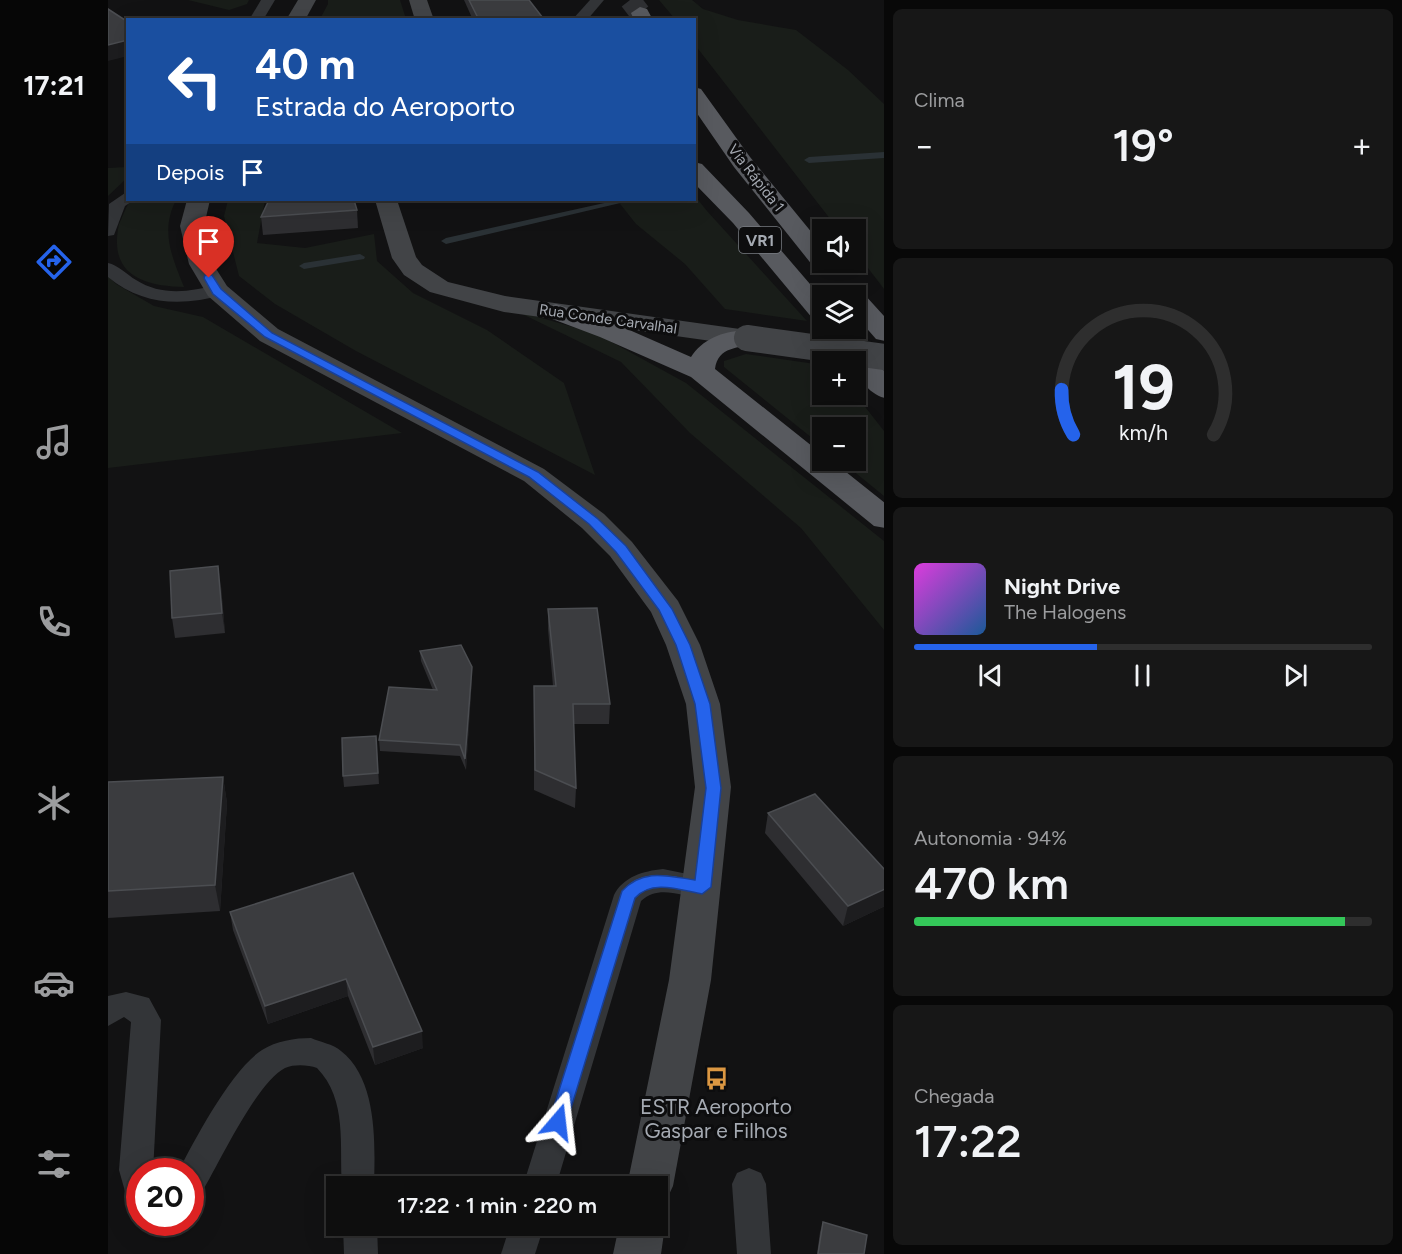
<!DOCTYPE html>
<html lang="pt">
<head>
<meta charset="utf-8">
<style>
  :root { --surface:#0e0e0e; --page:#171717; --text:#f1f3f6; --muted:#9b9c9e; --line:#2e2e2e; --accent:#2563eb }
  body { margin:0; font-family:Figtree,sans-serif; background:var(--page); color:var(--text); height:100vh; display:flex; flex-direction:column; font-size:22px; white-space:nowrap }
  * { box-sizing:border-box; margin:0 }
  p { font-size:20px; color:var(--muted) }
  .icon { flex:none; width:33px; height:33px; fill:none; stroke:currentColor; stroke-width:2; stroke-linecap:round; stroke-linejoin:round }
  .map { position:relative; flex:1; overflow:hidden }
  .panel { display:flex; flex-direction:column; gap:9px; padding:9px; background:#080808; width:518px }
  .panel>* { flex:none }
  .hud { position:absolute; left:18px; top:18px; width:570px; height:183px; border-radius:0px; box-shadow:0 6px 24px #0002,0 0 0 2px var(--line); background:#1a4fa0; color:#fff; overflow:hidden }
  .buttons { position:absolute; left:704px; top:219px; display:grid; gap:12px }
  .buttons a { display:grid; place-items:center; width:54px; height:54px; border-radius:0px; background:var(--surface); box-shadow:0 6px 24px #0002,0 0 0 2px var(--line); font-size:30px }
  .speed { position:absolute; left:18px; top:1158px; display:flex; gap:12px; font-size:30px; font-weight:700; text-align:center }
  .speed>* { display:grid; place-content:center; width:78px; height:78px; border-radius:50%; background:var(--surface); box-shadow:0 6px 24px #0002,0 0 0 2px var(--line); line-height:1 }
  .speed .limit { border:9px solid #d22; background:#fff; color:#111 }
  .pin { position:absolute; display:grid; place-items:center; width:51px; height:51px; color:#fff; margin:-62px -26px; border-radius:50% 50% 50% 0; rotate:-45deg; box-shadow:0 0 6px #0007 }
  .pin .icon { rotate:45deg }
  .me { position:absolute; width:66px; margin:-33px; rotate:17deg; stroke-linejoin:round; filter:drop-shadow(0 0 4px #0008) }
  .turn { display:flex; align-items:center; gap:21px; height:126px; padding:0 30px; font-size:27px }
  .turn .icon { width:78px; height:78px; stroke-width:2.5 }
  .turn b { display:block; font-size:42px; line-height:51px }
  .then { display:flex; align-items:center; height:57px; padding:0 30px; background:#0003; gap:12px; font-size:22px }
  .big { font-size:45px; font-weight:600; line-height:1.1 }
  .panel .widget { flex:1; display:flex; flex-direction:column; justify-content:center; gap:9px; min-width:0; padding:0 21px; border-radius:9px; background:var(--page) }
  .panel .dial { align-items:center; gap:0 }
  .dial svg { height:156px; overflow:visible; fill:none; stroke:var(--line); stroke-width:7; stroke-linecap:round; text-anchor:middle }
  .dial text { fill:var(--text); stroke:none }
  .song { display:flex; align-items:center; gap:18px }
  .cover { width:72px; height:72px; border-radius:9px; background:linear-gradient(135deg,hsl(300 70% 55%),hsl(210 70% 35%)) }
  .played { height:6px; border-radius:3px; background:linear-gradient(90deg,var(--accent) 40%,var(--line) 40%) }
  .keys { display:flex; justify-content:space-around; direction:ltr }
  .heat { display:flex; justify-content:space-between; align-items:center; font-size:33px; direction:ltr }
  .charge { height:9px; border-radius:4px; background:linear-gradient(90deg,#34c759 94%,var(--line) 0) }
  .trip { position:absolute; left:218px; top:1176px; width:342px; height:60px; border-radius:0px; background:var(--surface); box-shadow:0 6px 24px #0002,0 0 0 2px var(--line); font-weight:600; line-height:60px; text-align:center }
  main { display:flex; flex:1; min-height:0 }
  .tabs { display:flex; flex-direction:column; width:108px; justify-content:space-around; align-items:center; background:#060606; color:var(--muted) }
  .tabs .icon { width:42px; height:42px }
  .tabs .selected { color:var(--accent) }
  .tabs b { font-size:27px; color:var(--text) }
  .map>svg:first-child { display:block }
  .green { fill:#191d19 }
  .lines { fill:none; stroke-linecap:round; stroke-linejoin:round }
  .stream { fill:#2a3135; fill-rule:evenodd }
  .trunk-tunnel { stroke:#2f3033; stroke-width:21; stroke-dasharray:21 10; stroke-linecap:butt }
  .service { fill:#333538; fill-rule:evenodd }
  .secondary { fill:#424447; fill-rule:evenodd }
  .trunk { fill:#585a5f; fill-rule:evenodd }
  .secondary-bridge { stroke:#424447; stroke-width:26 }
  .wall { fill:#2e2e31 }
  .shaded-wall { fill:#1d1d1f }
  .building { fill:#3b3c3f; stroke:#4b4d51; stroke-width:1.5 }
  .route { fill:#2563eb; stroke:#184099; stroke-width:1.5 }
  .labels { text-anchor:middle; dominant-baseline:central; stroke-width:6; stroke-linejoin:round; paint-order:stroke }
  .far-street-label { font-size:15px; fill:#a5aab2; stroke:#0d0d0e }
  .shield { fill:#0d0d0e; stroke:#777b81; stroke-width:1.5 }
  .shield-label { font-size:16px; font-weight:bold; fill:#a5aab2 }
  .near-poi-label { font-size:21px; fill:#a5aab2; stroke:#0d0d0e }
</style>
</head>
<body>
<main>
<nav class="tabs">
<b>17:21</b>
<svg class="icon selected" aria-label="directions" viewBox="0 0 24 24"><path d="M12 3l9 9-9 9-9-9zM9 14v-3h6M13 9l2 2-2 2"/></svg>
<svg class="icon" aria-label="music" viewBox="0 0 24 24"><path d="M9 18V5l10-2v13"/><circle cx="6" cy="18" r="3"/><circle cx="16" cy="16" r="3"/></svg>
<svg class="icon" aria-label="phone" viewBox="0 0 24 24"><path d="M5 4h4l2 5-3 2q2 4 5 5l2-3 5 2v4C11 20 4 13 5 4z"/></svg>
<svg class="icon" aria-label="climate" viewBox="0 0 24 24"><path d="M12 3v18M4 7l16 10M4 17L20 7"/></svg>
<svg class="icon" aria-label="car" viewBox="0 0 24 24"><path d="M5 17H2v-5l4-1 3-4h7l3 4 3 1v5h-3M9 17h6M6 11h13"/><circle cx="7" cy="17" r="2"/><circle cx="17" cy="17" r="2"/></svg>
<svg class="icon" aria-label="filters" viewBox="0 0 24 24"><path d="M4 7h16M4 17h16"/><circle cx="9" cy="7" r="2"/><circle cx="15" cy="17" r="2"/></svg>
</nav>
<div class="map">
<svg width="777" height="1254" viewBox="0 0 777 1254">
  <rect width="100%" height="100%" fill="#121213"/>
  <g class="green">
    <polygon points="80,0 141,0 139,4 121,10"/>
    <polygon points="220,0 292,0 298,19 212,19 220,4"/>
    <polygon points="551,0 584,0 595,9 630,20 688,30 740,70 776,104 776,289 747,251 747,230 730,229 587,45 586,20 567,19"/>
    <polygon points="19,167 19,178 0,196 0,168"/>
    <polygon points="587,196 599,211 699,321 617,309 577,264 528,224 509,200 586,200"/>
    <path d="M 23,200 L 68,200 C 52,231 64,257 76,287 C 35,286 0,275 11,224 C 15,216 18,206 23,200 Z"/>
    <polygon points="120,200 157,200 149,243 197,248 266,234 269,261 305,293 379,330 456,383 487,475 248,351 167,304 131,276 116,216"/>
    <polygon points="0,276 8,284 46,306 95,317 294,433 0,468"/>
    <polygon points="406,310 489,334 578,383 776,541 776,630 693,528 582,433 513,362"/>
    <polygon points="638,354 714,365 714,394 747,394 776,431 776,496 733,461 747,460 747,428 714,428 714,446 616,367 616,361"/>
  </g>
  <g class="lines">
    <g class="stream">
      <polygon points="777,152 777,158 701,163 696,160 701,157"/>
      <polygon points="510,200 525,200 338,244 333,241 338,238"/>
      <polygon points="252,254 257,257 256,259 196,269 191,266 196,263"/>
    </g>
    <polyline class="trunk-tunnel" points="522,0 532,13"/>
    <g class="service">
      <polygon points="153,0 167,0 155,20 141,20"/>
      <polygon points="482,0 496,0 479,20 464,20"/>
      <polygon points="20,191 20,200 26,200 17,206 6,235 0,236 1,204"/>
      <path d="M 0,263 C 10,265 18,274 28,280 C 53,296 81,292 109,285 L 118,291 L 115,295 C 74,306 35,306 0,277 Z"/>
      <path d="M 555,869 L 604,879 L 608,887 L 604,895 C 580,903 555,881 533,901 L 448,1186 L 415,1186 L 506,895 C 515,877 535,871 555,869 Z"/>
      <polygon points="18,992 41,998 53,1020 45,1172 32,1172 32,1206 20,1202 11,1170 23,1022 16,1017 0,1026 0,996"/>
      <path d="M 203,1038 C 212,1042 225,1044 233,1051 C 270,1080 267,1145 266,1186 L 234,1186 C 231,1146 240,1100 209,1068 C 200,1065 187,1064 177,1068 C 149,1082 111,1163 94,1192 L 82,1196 L 82,1172 L 70,1172 C 87,1139 124,1069 154,1050 C 168,1041 187,1038 203,1038 Z"/>
      <polygon points="641,1168 653,1173 658,1184 663,1254 629,1254 624,1184 629,1173"/>
      <polygon points="235,1226 269,1226 270,1254 236,1254"/>
      <polygon points="402,1226 436,1226 427,1254 393,1254"/>
    </g>
    <g class="secondary">
      <polygon points="190,0 208,0 197,20 178,20"/>
      <polygon points="301,0 319,0 326,20 307,20"/>
      <polygon points="79,200 102,200 96,226 105,264 119,286 170,329 436,469 496,514 524,542 570,601 592,645 612,704 623,787 603,980 565,1186 558,1201 549,1205 549,1186 519,1186 561,980 587,787 578,704 558,645 543,612 502,556 474,528 416,481 152,341 100,296 81,264 72,226"/>
      <polygon points="267,200 289,200 308,257 314,265 340,282 397,296 639,330 648,332 652,338 648,344 639,346 396,312 322,292 296,275 284,258"/>
      <polygon points="549,1210 557,1226 553,1254 505,1254 511,1226 549,1226"/>
    </g>
    <g class="trunk">
      <polygon points="532,7 539,9 545,20 526,20 523,13"/>
      <polygon points="586,87 593,89 642,157 714,245 714,262 725,262 723,266 714,268 705,266 626,167 586,109"/>
      <polygon points="586,162 594,164 641,213 714,298 714,322 705,319 625,223 586,183"/>
      <polygon points="747,291 756,294 777,317 777,341 768,339 747,315 747,296 737,296"/>
      <path d="M 448,304 L 510,325 L 583,357 C 596,336 625,327 648,332 L 652,338 L 648,344 C 631,348 610,346 607,369 L 714,454 L 714,460 L 723,460 L 777,503 L 777,528 L 766,526 L 583,377 L 492,337 L 439,317 L 435,312 L 439,307 Z"/>
      <path d="M 714,326 L 740,328 L 777,372 L 777,398 C 762,395 747,376 747,362 L 739,362 Z"/>
    </g>
    <polyline class="secondary-bridge" points="639,338 777,357"/>
  </g>
  <g class="wall">
    <polygon points="356,0 421,0 435,18 435,20 365,20"/>
    <polygon points="249,210 250,228 155,235 153,217"/>
    <polygon points="113,586 117,633 67,638 64,618"/>
    <polygon points="440,609 502,704 501,724 466,724 468,788 467,808 426,790 426,686 445,686 440,629"/>
    <polygon points="312,651 364,678 358,770 352,756 272,751 271,740 325,690 313,661"/>
    <polygon points="268,736 271,784 236,787 235,776"/>
    <polygon points="115,777 119,803 112,911 0,918 0,782"/>
    <polygon points="660,813 777,870 777,906 735,926 657,833"/>
    <polygon points="245,873 315,1048 267,1065 240,996 160,1024 125,930 122,912"/>
    <polygon points="715,1222 756,1254 709,1254 712,1232"/>
  </g>
  <g class="shaded-wall">
    <polygon points="20,40 20,56 0,61 0,45"/>
    <polygon points="110,566 113,586 117,633 114,613"/>
    <polygon points="364,667 364,678 358,770 357,759"/>
    <polygon points="115,777 119,803 112,911 107,885"/>
    <polygon points="777,889 777,906 735,926 740,906"/>
    <polygon points="238,979 240,996 160,1024 157,1006"/>
    <polygon points="314,1031 315,1048 267,1065 265,1047"/>
  </g>
  <g class="building">
    <polygon points="361,0 421,0 435,18 434,20 371,20"/>
    <polygon points="0,9 20,22 20,40 0,45"/>
    <polygon points="161,200 246,200 249,210 153,217"/>
    <polygon points="110,566 114,613 64,618 62,571"/>
    <polygon points="489,608 502,704 465,704 468,788 427,770 426,686 448,686 440,609"/>
    <polygon points="353,645 364,667 357,759 352,745 271,740 281,687 329,690 312,651"/>
    <polygon points="268,736 270,773 235,776 234,738"/>
    <polygon points="115,777 107,885 0,891 0,782"/>
    <polygon points="707,794 777,870 777,889 740,906 660,813"/>
    <polygon points="245,873 314,1031 265,1047 238,979 157,1006 122,912"/>
    <polygon points="715,1222 759,1235 756,1254 710,1254"/>
  </g>
  <path class="route" d="M 97,275 L 104,275 L 113,289 L 164,333 L 430,472 L 490,519 L 518,546 L 564,609 L 582,645 L 602,704 L 613,788 L 603,887 L 594,894 C 572,890 544,879 527,898 L 457,1128 L 450,1130 L 444,1128 L 441,1122 L 514,891 C 535,868 560,876 587,880 L 598,788 L 587,704 L 568,645 L 551,610 L 508,552 L 481,524 L 421,477 L 157,337 L 105,294 L 96,278 Z"/>
  <defs>
    <symbol id="bus-bare" viewBox="-9 -9 18 18"><path d="M-5-6H5V4H4V6H2V4H-2V6H-4V4H-5ZM-3.5-4V0h7V-4ZM-3.5 1.2v1.5H-2V1.2ZM2 1.2v1.5H3.5V1.2Z" fill="#db9742" stroke="#0d0d0e" stroke-width="2.5" paint-order="stroke"/></symbol>
  </defs>
  <g fill-rule="evenodd">
    <use href="#bus-bare" x="592" y="1062" width="33" height="33"/>
  </g>
  <g class="labels">
    <g class="far-street-label">
      <text transform="translate(648 178) rotate(52)">Via Rápida 1</text>
      <text transform="translate(500 319) rotate(8)">Rua Conde Carvalhal</text>
    </g>
    <rect class="shield" x="631" y="227" width="42" height="26" rx="4.5"/>
    <g class="shield-label">
      <text x="652" y="240">VR1</text>
    </g>
    <g class="near-poi-label">
      <text x="608" y="1106">ESTR Aeroporto<tspan x="608" dy="24">Gaspar e Filhos</tspan></text>
    </g>
  </g>
</svg>
<div class="buttons">
<a><svg class="icon" aria-label="sound" viewBox="0 0 24 24"><path d="M4 9h4l5-4v14l-5-4H4zM17 9q2 3 0 6"/></svg></a>
<a><svg class="icon" aria-label="layers" viewBox="0 0 24 24"><path d="M12 4l9 5-9 5-9-5zM3 14l9 5 9-5"/></svg></a>
<a>+</a>
<a>−</a>
</div>
<div class="speed"><div class="limit">20</div></div>
<div class="pin" style="left:101px;top:278px;background:#d93025"><svg class="icon" aria-label="arrive" viewBox="0 0 24 24"><path d="M6 21V4h12l-3 4 3 4H6"/></svg></div>
<svg class="me" style="left:450px;top:1122px" viewBox="-20 -20 40 40"><path d="M0-17L14 15 0 8-14 15z" fill="#2563eb" stroke="#fff" stroke-width="4"/></svg>
<div class="trip">17:22 · 1 min · 220 m</div>
<div class="hud">
<div class="turn"><svg class="icon" aria-label="left" viewBox="0 0 24 24"><path d="M17 20v-9H6M10 6l-5 5 5 5"/></svg><div><b>40 m</b>Estrada do Aeroporto</div></div>
<div class="then">Depois<svg class="icon" aria-label="arrive" viewBox="0 0 24 24"><path d="M6 21V4h12l-3 4 3 4H6"/></svg></div>
</div>
</div>
<section class="panel">
<div class="widget"><p>Clima</p>
<div class="heat"><a>−</a><b class="big">19°</b><a>+</a></div>
</div>
<div class="widget dial"><svg viewBox="0 0 100 80">
<path d="M14 69A42 42 0 1 1 86 69"/>
<path d="M14 69A42 42 0 0 1 8 46" stroke="#2563eb"/>
<text x="50" y="56" font-size="32" font-weight="700">19</text>
<text x="50" y="72" font-size="11">km/h</text>
</svg></div>
<div class="widget">
<div class="song"><i class="cover"></i><div><b>Night Drive</b><p>The Halogens</p></div></div>
<div class="played"></div>
<div class="keys"><svg class="icon" aria-label="previous" viewBox="0 0 24 24"><path d="M18 5L8 12l10 7zM5 5v14"/></svg><svg class="icon" aria-label="pause" viewBox="0 0 24 24"><path d="M8 5v14M16 5v14"/></svg><svg class="icon" aria-label="next" viewBox="0 0 24 24"><path d="M6 5l10 7-10 7zM19 5v14"/></svg></div>
</div>
<div class="widget"><p>Autonomia · 94%</p><b class="big">470 km</b><div class="charge"></div></div>
<div class="widget"><p>Chegada</p><b class="big">17:22</b></div>
</section>
</main>
</body>
</html>
